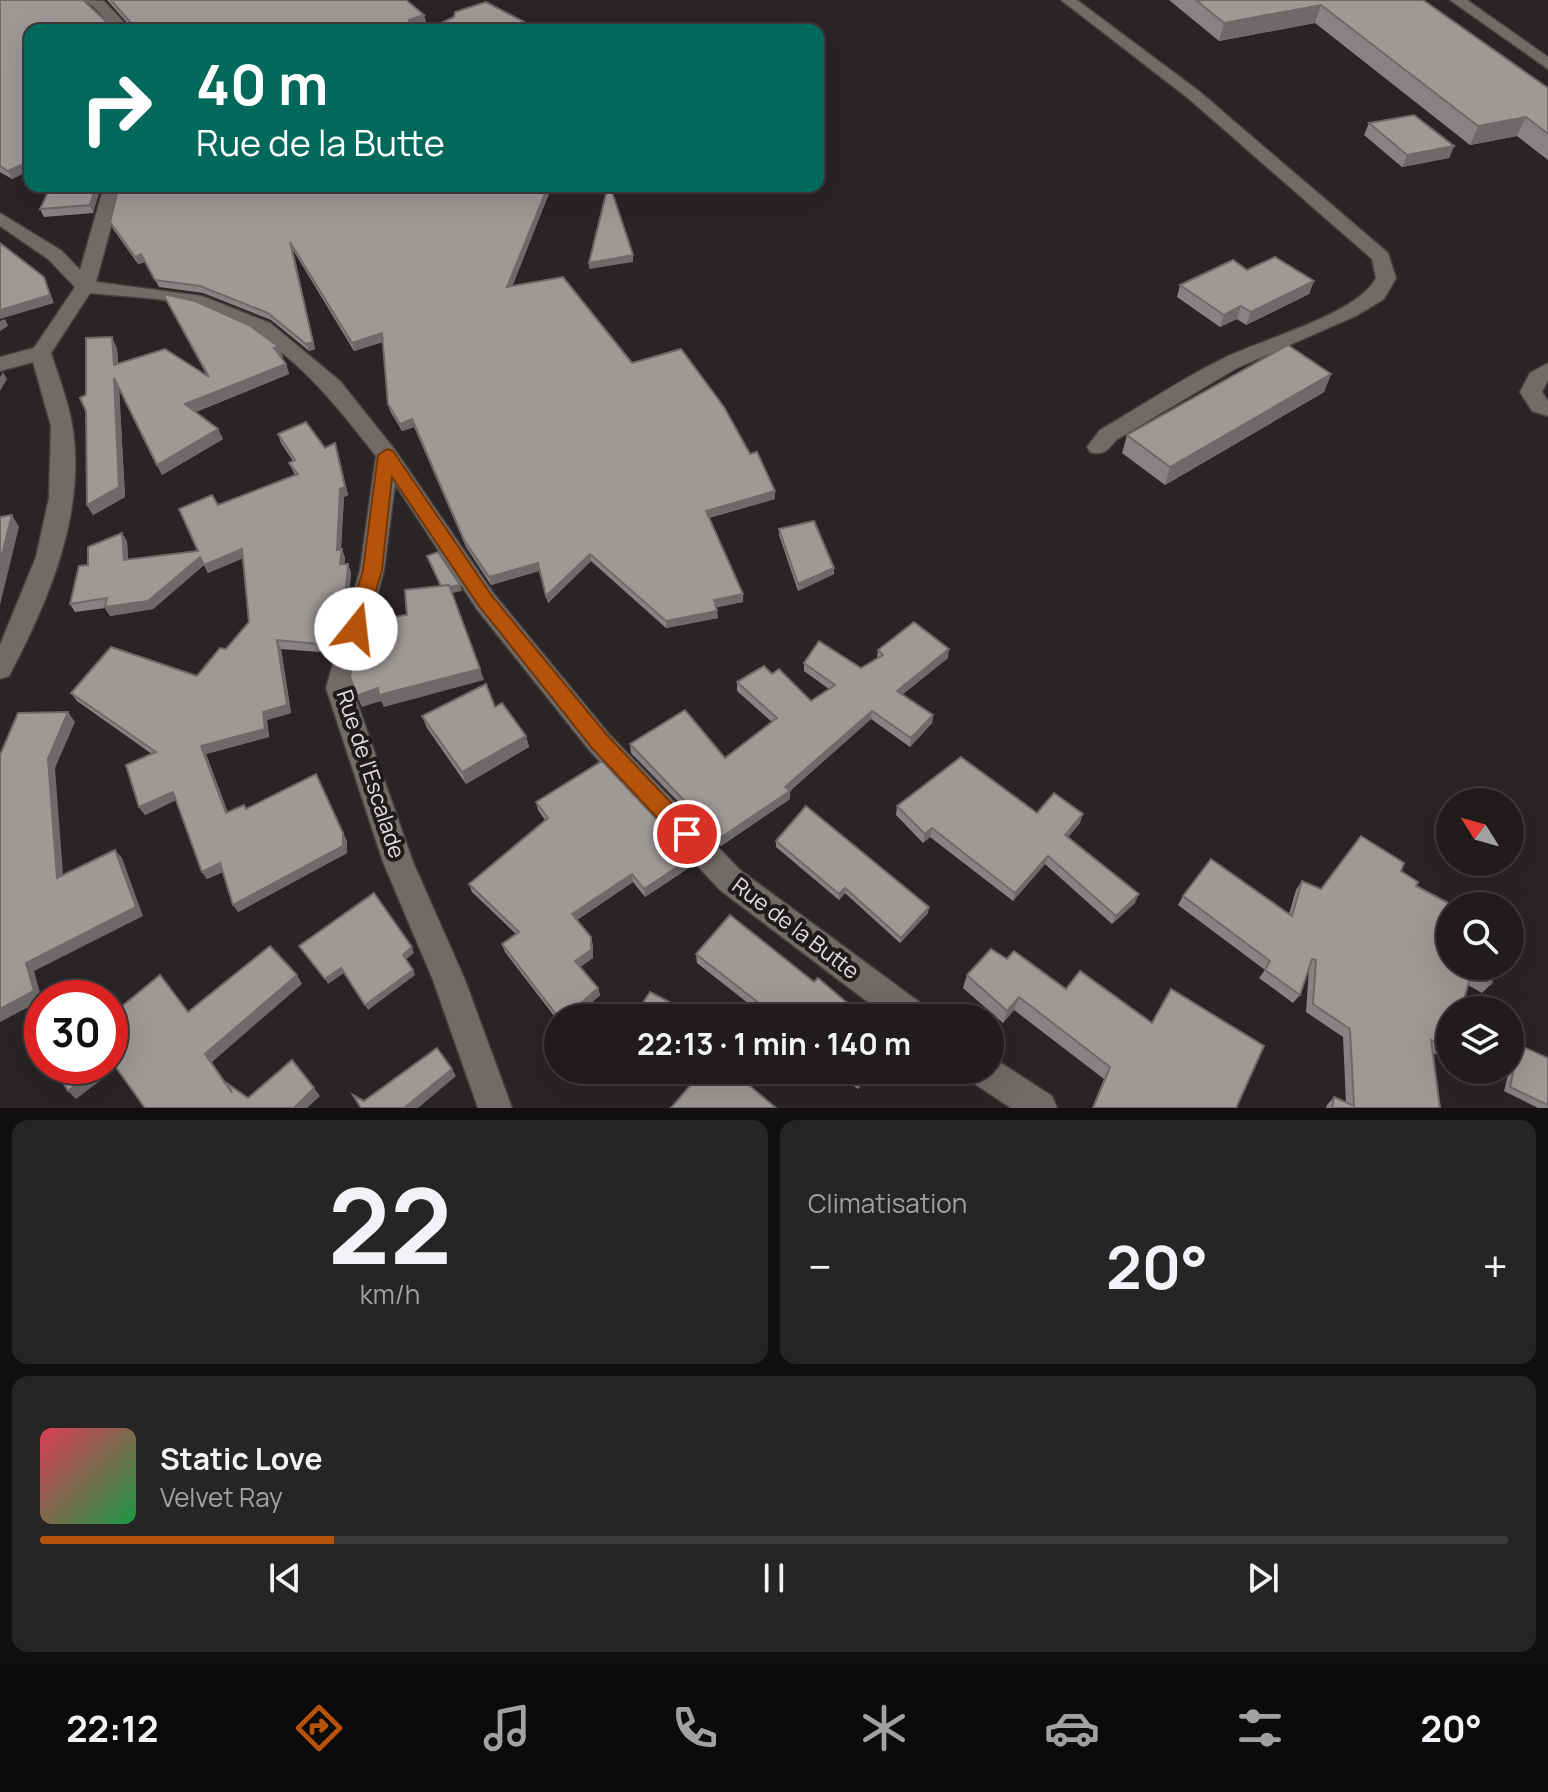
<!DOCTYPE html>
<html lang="fr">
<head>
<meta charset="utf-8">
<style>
  :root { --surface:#1f1c1b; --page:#272524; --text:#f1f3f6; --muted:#a1a1a3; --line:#3c3a3a; --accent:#b45309 }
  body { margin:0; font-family:Manrope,sans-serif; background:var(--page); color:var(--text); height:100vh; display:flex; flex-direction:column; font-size:30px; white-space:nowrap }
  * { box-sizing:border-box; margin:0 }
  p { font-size:26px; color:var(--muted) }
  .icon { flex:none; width:44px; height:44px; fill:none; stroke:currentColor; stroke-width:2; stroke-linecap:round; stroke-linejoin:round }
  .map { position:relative; height:1108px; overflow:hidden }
  .panel { display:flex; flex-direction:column; gap:12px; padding:12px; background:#110f0f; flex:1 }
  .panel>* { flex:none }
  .top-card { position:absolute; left:24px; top:24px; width:800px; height:168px; border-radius:16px; box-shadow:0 8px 32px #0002,0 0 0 2px var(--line); background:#00695c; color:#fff; overflow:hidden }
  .needle { width:52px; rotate:307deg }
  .controls { position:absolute; left:1436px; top:788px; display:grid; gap:16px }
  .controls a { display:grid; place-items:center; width:88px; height:88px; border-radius:50%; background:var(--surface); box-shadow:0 8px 32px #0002,0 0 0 2px var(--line); font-size:40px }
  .speed { position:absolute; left:24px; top:980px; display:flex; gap:16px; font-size:40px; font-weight:700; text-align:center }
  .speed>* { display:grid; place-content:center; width:104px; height:104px; border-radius:50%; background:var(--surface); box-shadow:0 8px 32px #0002,0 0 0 2px var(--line); line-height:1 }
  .speed .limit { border:12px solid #d22; background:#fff; color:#111 }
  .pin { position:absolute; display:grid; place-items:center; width:68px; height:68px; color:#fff; margin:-34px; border:4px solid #fff; border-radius:50%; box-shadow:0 2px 8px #0007 }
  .me { position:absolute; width:88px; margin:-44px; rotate:16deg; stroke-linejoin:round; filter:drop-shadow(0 0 6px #0008) }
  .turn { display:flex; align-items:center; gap:28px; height:168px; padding:0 40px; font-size:36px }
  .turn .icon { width:104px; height:104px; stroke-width:2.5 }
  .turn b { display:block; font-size:56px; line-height:68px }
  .big { font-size:60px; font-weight:700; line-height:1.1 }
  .panel .card { flex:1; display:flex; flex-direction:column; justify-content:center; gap:12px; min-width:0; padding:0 28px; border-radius:16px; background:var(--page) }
  .panel .dial { align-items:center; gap:0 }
  .dial b { font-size:104px; line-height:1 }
  .song { display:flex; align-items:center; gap:24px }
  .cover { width:96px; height:96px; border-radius:12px; background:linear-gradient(135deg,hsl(350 70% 55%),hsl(140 70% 35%)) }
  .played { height:8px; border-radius:4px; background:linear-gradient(90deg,var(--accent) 20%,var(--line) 20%) }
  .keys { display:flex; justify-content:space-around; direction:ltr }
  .heat { display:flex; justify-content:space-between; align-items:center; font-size:44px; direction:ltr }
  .panel .tiles { flex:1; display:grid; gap:12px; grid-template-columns:1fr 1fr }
  .card:last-child { grid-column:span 2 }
  .trip { position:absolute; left:544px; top:1004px; width:460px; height:80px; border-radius:40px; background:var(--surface); box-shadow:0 8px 32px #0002,0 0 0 2px var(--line); font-weight:700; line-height:80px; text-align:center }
  .menu { display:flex; height:128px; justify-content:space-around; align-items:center; background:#0c0b0b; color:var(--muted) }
  .menu .icon { width:56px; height:56px }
  .menu .selected { color:var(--accent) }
  .menu b { font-size:36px; color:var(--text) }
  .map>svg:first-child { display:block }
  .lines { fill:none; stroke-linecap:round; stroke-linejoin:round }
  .minor-casing { stroke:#44403f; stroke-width:3 }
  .minor { fill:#706a69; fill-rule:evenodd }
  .wall { fill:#888382 }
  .shaded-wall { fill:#6f6a6a }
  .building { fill:#9e9897; stroke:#6f6a6a; stroke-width:2 }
  .route { fill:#b45309; stroke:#753606; stroke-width:2 }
  .labels { text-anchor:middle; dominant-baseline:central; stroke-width:8; stroke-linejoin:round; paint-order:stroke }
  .street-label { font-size:22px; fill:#e1dedd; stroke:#201b1b }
</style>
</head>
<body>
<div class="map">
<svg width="1548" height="1108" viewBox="0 0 1548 1108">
  <rect width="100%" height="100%" fill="#292524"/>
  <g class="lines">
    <defs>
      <g id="minor">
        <polygon points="83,0 104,1 131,30 115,30 94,7"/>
        <path d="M 1061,0 L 1077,0 L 1200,92 L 1388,253 L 1396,278 L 1384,299 L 1356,316 L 1237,368 L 1116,440 C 1108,450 1103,456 1090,452 L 1087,447 L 1100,430 C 1141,406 1180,380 1222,359 C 1261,339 1357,315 1376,278 L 1372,259 L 1188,98 Z"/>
        <polygon points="1450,0 1467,0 1548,57 1548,69"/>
        <path d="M 104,186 L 122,186 L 96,282 L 202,296 L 270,323 L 340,381 L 395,450 L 494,594 L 609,734 L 740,870 L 926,1007 L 931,1018 L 889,1018 L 720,890 L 589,750 L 476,608 L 395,484 L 384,570 L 352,688 L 413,862 L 465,980 L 512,1108 L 478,1108 L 433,980 L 383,862 L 326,688 L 360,570 L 376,456 C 326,392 280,334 200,308 C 167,297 125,297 90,293 L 51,353 C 59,378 69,403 73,430 C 85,516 48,602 9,676 L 0,679 L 0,645 L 36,557 L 49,498 L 51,426 L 33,362 L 0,371 L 0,357 L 34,348 L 75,287 L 48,259 L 0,226 L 0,213 L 62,251 L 80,270 Z"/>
        <polygon points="1548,363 1548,380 1542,392 1548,401 1548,416 1532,411 1520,392 1530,373"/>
        <polygon points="990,1056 1052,1096 1057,1108 1011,1108 972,1082 968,1070 990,1070"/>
      </g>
    </defs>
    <use href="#minor" class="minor-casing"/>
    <use href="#minor" class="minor"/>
  </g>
  <g class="wall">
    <polygon points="0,0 110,25 128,26 129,25 107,0 406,0 424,15 426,22 417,25 530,25 30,30 30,170 12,179 0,172"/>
    <polygon points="1169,0 1423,0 1548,88 1548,160 1517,136 1470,145 1315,23 1219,41"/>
    <polygon points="1369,123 1454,146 1449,158 1402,167 1364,135"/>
    <polygon points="101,186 93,213 44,217 40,209"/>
    <polygon points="119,186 552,186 512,286 632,363 775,499 709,518 743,594 743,602 716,607 718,618 666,628 591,561 548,603 539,571 491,585 466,547 414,427 402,431 390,411 388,404 383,342 354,351 293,250 315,349 309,351 271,320 203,293 159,287 145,262 138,264 113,229 110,222"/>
    <polygon points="1247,270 1314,281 1309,294 1246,325 1237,319 1220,327 1177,297 1180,285"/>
    <polygon points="163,294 283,357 281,358 286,364 289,374 196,412 218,429 223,439 162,475 119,388 125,497 93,515 87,505 86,395 117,348 118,363 207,376"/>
    <polygon points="1331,374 1324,392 1165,485 1122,453 1127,435"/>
    <polygon points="278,434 338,452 348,495 344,497 341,549 345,558 344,564 351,572 349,597 333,653 281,649 291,713 267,720 269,737 206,754 228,813 246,808 347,841 347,853 238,912 223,872 207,879 202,872 176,800 145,815 139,807 152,754 77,701 71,693 197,676 226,649 249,622 243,558 208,573 204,565 153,609 110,616 105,608 75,612 70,604 88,565 127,541 128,560 198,551 218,505 295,475 289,463 293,461 281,443"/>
    <polygon points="779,529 834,574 798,591 779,535"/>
    <polygon points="878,650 948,658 902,694 933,715 932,723 910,747 871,719 790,791 790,799 721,846 631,753 630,744 725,758 772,722 737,691 737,682 772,674 811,701 829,689 804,671 804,663 861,668 877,658"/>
    <polygon points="495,707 526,736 529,747 466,784 427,728 422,716"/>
    <polygon points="536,802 692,857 693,865 645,897 633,882 577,920 593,945 593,958 580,967 598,988 600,995 575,1018 558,1018 558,1021 505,952 502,944 516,934 472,892 469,884 545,820 538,810"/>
    <polygon points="897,806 1037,813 1080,823 1068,837 1135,903 1112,924 1045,864 1013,901 930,837 923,843 896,815"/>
    <polygon points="776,841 928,913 900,943 845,893 839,900 776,847"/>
    <polygon points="1401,871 1497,966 1491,984 1482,993 1468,985 1450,1049 1442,1057 1433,1053 1440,1108 1326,1108 1327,1105 1334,1097 1346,1103 1343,1037 1306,1012 1309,968 1300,995 1293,1003 1259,978 1265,970 1178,905 1183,896 1289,914 1296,890 1302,881 1321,889"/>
    <polygon points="696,954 814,982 865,1018 890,1018 767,1018 697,963"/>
    <polygon points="1007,959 1066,989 1236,1108 1092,1108 1104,1079 1014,1010 1003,1023 963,988 967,975"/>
    <polygon points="1519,1045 1548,1058 1548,1108 1538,1108 1504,1091 1514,1050"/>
    <polygon points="665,1070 731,1070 690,1086"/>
    <polygon points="833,1070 873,1070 858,1089"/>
  </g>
  <g class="shaded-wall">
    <polygon points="1321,5 1315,23 1219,41 1224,23"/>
    <polygon points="424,15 426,22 411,27 409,25 409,20"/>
    <polygon points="1526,117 1517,136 1470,145 1478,126"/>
    <polygon points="1454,146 1449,158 1402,167 1407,155"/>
    <polygon points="30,161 30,170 12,179 8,171"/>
    <polygon points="96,186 101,186 93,213 90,205"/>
    <polygon points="548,186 552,186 509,295 507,287"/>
    <polygon points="290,242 315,349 309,351 306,344"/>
    <polygon points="141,254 145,262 138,264 135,257"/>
    <polygon points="633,255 633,262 589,269 589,263"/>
    <polygon points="44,277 54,303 0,319 0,310"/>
    <polygon points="1314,281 1309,294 1246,325 1251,312"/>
    <polygon points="1241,306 1237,319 1220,327 1224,315"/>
    <polygon points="5,319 8,326 0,331 0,321"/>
    <polygon points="382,333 384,341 354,351 352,343"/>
    <polygon points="112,337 117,348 119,375 114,365"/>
    <polygon points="279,347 283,357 277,359 274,348"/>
    <polygon points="286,364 289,374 190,414 185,404"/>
    <polygon points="3,372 7,379 0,391 0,377"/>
    <polygon points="1331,374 1324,392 1165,485 1170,467"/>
    <polygon points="114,378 119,388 125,497 93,515 87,505"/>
    <polygon points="412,419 414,427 402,431 400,424"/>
    <polygon points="218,429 223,439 162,475 157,465"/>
    <polygon points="335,443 348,495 344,497 340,558 337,550"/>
    <polygon points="775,491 775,499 707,518 706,511"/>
    <polygon points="12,515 19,527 0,605 0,562"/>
    <polygon points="122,533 127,541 128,569 124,560"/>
    <polygon points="242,549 246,557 208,573 204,565 153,609 110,616 105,607 200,557"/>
    <polygon points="342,549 345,558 343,572 340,564"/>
    <polygon points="590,554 591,561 548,603 546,596"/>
    <polygon points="538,563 539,571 491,585 489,577"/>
    <polygon points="348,564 351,572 349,597 333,653 329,645"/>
    <polygon points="834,568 834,574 798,591 798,584"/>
    <polygon points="460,585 462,591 444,595 442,588"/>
    <polygon points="743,594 743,602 714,608 714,600"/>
    <polygon points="717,611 718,618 666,628 666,621"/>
    <polygon points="277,640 281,649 291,713 267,720 269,737 206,754 231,821 226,813 201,746 263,712"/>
    <polygon points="949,649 948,658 896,700 897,691"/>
    <polygon points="480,669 484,680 384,707 381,701 362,707 357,696 378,688"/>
    <polygon points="872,711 871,719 787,793 790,791 790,799 721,846 720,838 785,787"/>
    <polygon points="68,712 75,722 55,768 64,887 57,878 48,759"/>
    <polygon points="933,715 932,723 910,747 911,738"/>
    <polygon points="526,736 529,747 466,784 462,772"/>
    <polygon points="316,774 347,841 347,853 238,912 233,905"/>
    <polygon points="173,792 178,799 145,815 139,807"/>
    <polygon points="1083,814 1080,823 1062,844 1065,835"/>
    <polygon points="932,828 930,837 923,843 925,834"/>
    <polygon points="115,850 122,858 143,916 34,971 42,1000 0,1022 0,1009 26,963"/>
    <polygon points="1048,856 1045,864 1013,901 1015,893"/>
    <polygon points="692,857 693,865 645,897 644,889"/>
    <polygon points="220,863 225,870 207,879 202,872"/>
    <polygon points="632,874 633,882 574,922 572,914"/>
    <polygon points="845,888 845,893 839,900 839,894"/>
    <polygon points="1139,894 1135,903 1112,924 1116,916"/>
    <polygon points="929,907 928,913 900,943 901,938"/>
    <polygon points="591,937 593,945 593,958 577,969 575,961"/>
    <polygon points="412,947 414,953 405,960 403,955"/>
    <polygon points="341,968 344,973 328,984 325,979"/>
    <polygon points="413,970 415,975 368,1010 365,1005"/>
    <polygon points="297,975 302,984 212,1062 239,1101 232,1093 205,1054"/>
    <polygon points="598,988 600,995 575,1018 564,1018"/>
    <polygon points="1019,997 1014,1010 1003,1023 1007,1011"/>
    <polygon points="110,1059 118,1067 76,1099 68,1091 101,1066 110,1066"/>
    <polygon points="452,1069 456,1076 418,1108 404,1108"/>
    <polygon points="868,1070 873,1070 858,1089 859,1081"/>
    <polygon points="314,1088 320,1096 307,1108 294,1108"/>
  </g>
  <g class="building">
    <polygon points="0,0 83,0 110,25 128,26 131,23 111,0 406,0 424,15 409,20 409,25 439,24 454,17 455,12 486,2 530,25 536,30 30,30 30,161 8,171 0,166"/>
    <polygon points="1196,0 1423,0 1548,88 1548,134 1526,117 1478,126 1321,5 1224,23"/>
    <polygon points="1414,115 1454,146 1407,155 1369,123"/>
    <polygon points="51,186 96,186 90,205 40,209"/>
    <polygon points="119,186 548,186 507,287 563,277 632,363 681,349 724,407 750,454 757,452 775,491 706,511 743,594 714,600 717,611 666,621 590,554 546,596 538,563 489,577 464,540 412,419 400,424 388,404 382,333 352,343 290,242 313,342 306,344 268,313 200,286 155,280 141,254 135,257 110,222"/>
    <polygon points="608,186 610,186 633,255 589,263"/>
    <polygon points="0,243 44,277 50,295 0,310"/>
    <polygon points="1275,257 1314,281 1251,312 1241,306 1224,315 1180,285 1233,260 1247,270"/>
    <polygon points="163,294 195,301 249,325 279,347 274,348 286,364 185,404 218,429 157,465 114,378 119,487 87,505 86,411 80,398 86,395 86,338 112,337 114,365 165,349 209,377"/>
    <polygon points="1288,345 1331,374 1170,467 1127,435"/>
    <polygon points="306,422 325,448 335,443 345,487 340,489 337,550 342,549 340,564 348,564 346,588 329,645 277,640 287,705 263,712 265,729 201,746 226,813 244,805 246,809 316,774 343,833 343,846 233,905 220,863 202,872 173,792 139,807 126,765 156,752 71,693 111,647 197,676 220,648 226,649 249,622 242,549 204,565 200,557 148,601 105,607 107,598 70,604 79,566 88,565 88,547 122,533 124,560 198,551 179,509 212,495 218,505 298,474 289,463 295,460 278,434"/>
    <polygon points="12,515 0,562 0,517"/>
    <polygon points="814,521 834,568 798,584 779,529"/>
    <polygon points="438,552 460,585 449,587 449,585 441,586 427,556"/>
    <polygon points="449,585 480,669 379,695 378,688 357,696 350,676 371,603 374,620 407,615 405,590"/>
    <polygon points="914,622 949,649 897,691 933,715 911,738 872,711 785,787 790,791 720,838 630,744 685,710 725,758 777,718 737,682 764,666 772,674 779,669 811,701 835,685 804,663 819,641 861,668 883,655 878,650"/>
    <polygon points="486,684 495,707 502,703 526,736 462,772 422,716"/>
    <polygon points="68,712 48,759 57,878 115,850 136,907 26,963 34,991 0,1009 0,755 18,713"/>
    <polygon points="961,757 1037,813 1054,793 1083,814 1065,835 1139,894 1116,916 1048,856 1015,893 932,828 925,834 897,806"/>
    <polygon points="602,761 692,857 644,889 632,874 572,914 591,937 591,950 575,961 598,988 564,1018 559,1018 502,944 519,932 469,884 548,818 536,802"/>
    <polygon points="806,806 929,907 901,938 845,888 839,894 776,841"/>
    <polygon points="1361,836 1404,863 1401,871 1418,882 1416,886 1454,906 1450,906 1450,966 1497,966 1491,984 1471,974 1461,1010 1450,1010 1450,1049 1431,1040 1440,1108 1332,1108 1334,1097 1354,1106 1350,1029 1313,1004 1316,960 1312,959 1300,995 1265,970 1270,961 1183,896 1211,859 1292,916 1302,881 1321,889"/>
    <polygon points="374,893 412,947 403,955 413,970 365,1005 341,968 325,979 299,946"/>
    <polygon points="730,915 814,982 818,978 865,1018 875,1006 890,1018 778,1018 696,954"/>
    <polygon points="270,946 297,975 205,1054 232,1093 228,1084 248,1098 292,1060 314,1088 294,1108 145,1108 110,1059 110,1016 160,975 188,1012"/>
    <polygon points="991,949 1007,959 1014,951 1066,989 1080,971 1152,1023 1171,989 1264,1046 1236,1108 1093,1108 1110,1067 1019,997 1007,1011 967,975"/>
    <polygon points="650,992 700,1018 633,1018"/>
    <polygon points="1519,1045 1548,1058 1548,1105 1510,1087"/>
    <polygon points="437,1048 452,1069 404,1108 361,1108 353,1095 364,1101"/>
    <polygon points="53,1066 101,1066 68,1091"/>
    <polygon points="676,1070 731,1070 776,1108 671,1108 694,1081"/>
    <polygon points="844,1070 868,1070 859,1081"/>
  </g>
  <polygon class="route" points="387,449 393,451 492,596 607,735 694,827 697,834 694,841 687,843 679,841 592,748 479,606 392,477 382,570 365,629 363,634 349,634 346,629 363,570 378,455"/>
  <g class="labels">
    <g class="street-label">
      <text transform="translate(371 774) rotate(72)">Rue de l'Escalade</text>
      <text transform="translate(796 928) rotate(37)">Rue de la Butte</text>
    </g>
  </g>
</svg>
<div class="controls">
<a><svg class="needle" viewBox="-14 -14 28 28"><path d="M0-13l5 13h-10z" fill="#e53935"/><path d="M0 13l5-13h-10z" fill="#a1a1a3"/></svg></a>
<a><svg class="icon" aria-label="search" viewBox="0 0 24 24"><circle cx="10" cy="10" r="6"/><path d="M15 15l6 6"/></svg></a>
<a><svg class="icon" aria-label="layers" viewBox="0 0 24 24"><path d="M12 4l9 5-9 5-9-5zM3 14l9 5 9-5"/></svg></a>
</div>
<div class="speed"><div class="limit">30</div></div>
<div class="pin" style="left:687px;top:834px;background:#d93025"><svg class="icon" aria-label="arrive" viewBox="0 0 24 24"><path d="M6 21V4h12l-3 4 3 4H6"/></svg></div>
<svg class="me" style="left:356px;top:629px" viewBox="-20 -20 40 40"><circle r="19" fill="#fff"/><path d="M0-13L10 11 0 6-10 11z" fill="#b45309"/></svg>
<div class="trip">22:13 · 1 min · 140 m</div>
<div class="top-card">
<div class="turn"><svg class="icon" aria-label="right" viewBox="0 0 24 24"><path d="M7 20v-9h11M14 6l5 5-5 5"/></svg><div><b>40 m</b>Rue de la Butte</div></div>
</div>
</div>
<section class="panel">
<div class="tiles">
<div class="card dial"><b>22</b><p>km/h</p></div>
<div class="card"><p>Climatisation</p>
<div class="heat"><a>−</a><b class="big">20°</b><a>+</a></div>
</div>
<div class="card">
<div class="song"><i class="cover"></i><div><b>Static Love</b><p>Velvet Ray</p></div></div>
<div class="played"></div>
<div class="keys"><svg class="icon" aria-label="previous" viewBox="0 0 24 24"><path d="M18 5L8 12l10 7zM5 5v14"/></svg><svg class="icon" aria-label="pause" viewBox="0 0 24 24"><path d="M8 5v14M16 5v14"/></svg><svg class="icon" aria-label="next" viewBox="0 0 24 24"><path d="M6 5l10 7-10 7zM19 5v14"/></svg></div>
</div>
</div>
</section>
<nav class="menu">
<b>22:12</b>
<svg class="icon selected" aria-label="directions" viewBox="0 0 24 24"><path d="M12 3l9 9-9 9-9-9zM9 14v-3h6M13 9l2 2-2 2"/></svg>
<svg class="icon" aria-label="music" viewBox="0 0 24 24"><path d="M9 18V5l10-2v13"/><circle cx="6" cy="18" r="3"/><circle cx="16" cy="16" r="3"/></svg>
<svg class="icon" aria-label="phone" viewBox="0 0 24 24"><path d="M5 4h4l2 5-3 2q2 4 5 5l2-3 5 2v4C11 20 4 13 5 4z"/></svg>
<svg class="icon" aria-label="climate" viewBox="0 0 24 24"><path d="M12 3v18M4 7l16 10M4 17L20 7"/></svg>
<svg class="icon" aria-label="car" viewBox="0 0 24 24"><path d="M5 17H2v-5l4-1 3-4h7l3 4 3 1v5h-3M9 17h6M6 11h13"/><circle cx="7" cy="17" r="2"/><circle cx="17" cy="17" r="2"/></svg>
<svg class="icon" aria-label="filters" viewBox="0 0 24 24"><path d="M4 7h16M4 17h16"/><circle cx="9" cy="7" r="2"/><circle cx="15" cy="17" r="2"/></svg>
<b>20°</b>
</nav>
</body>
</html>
